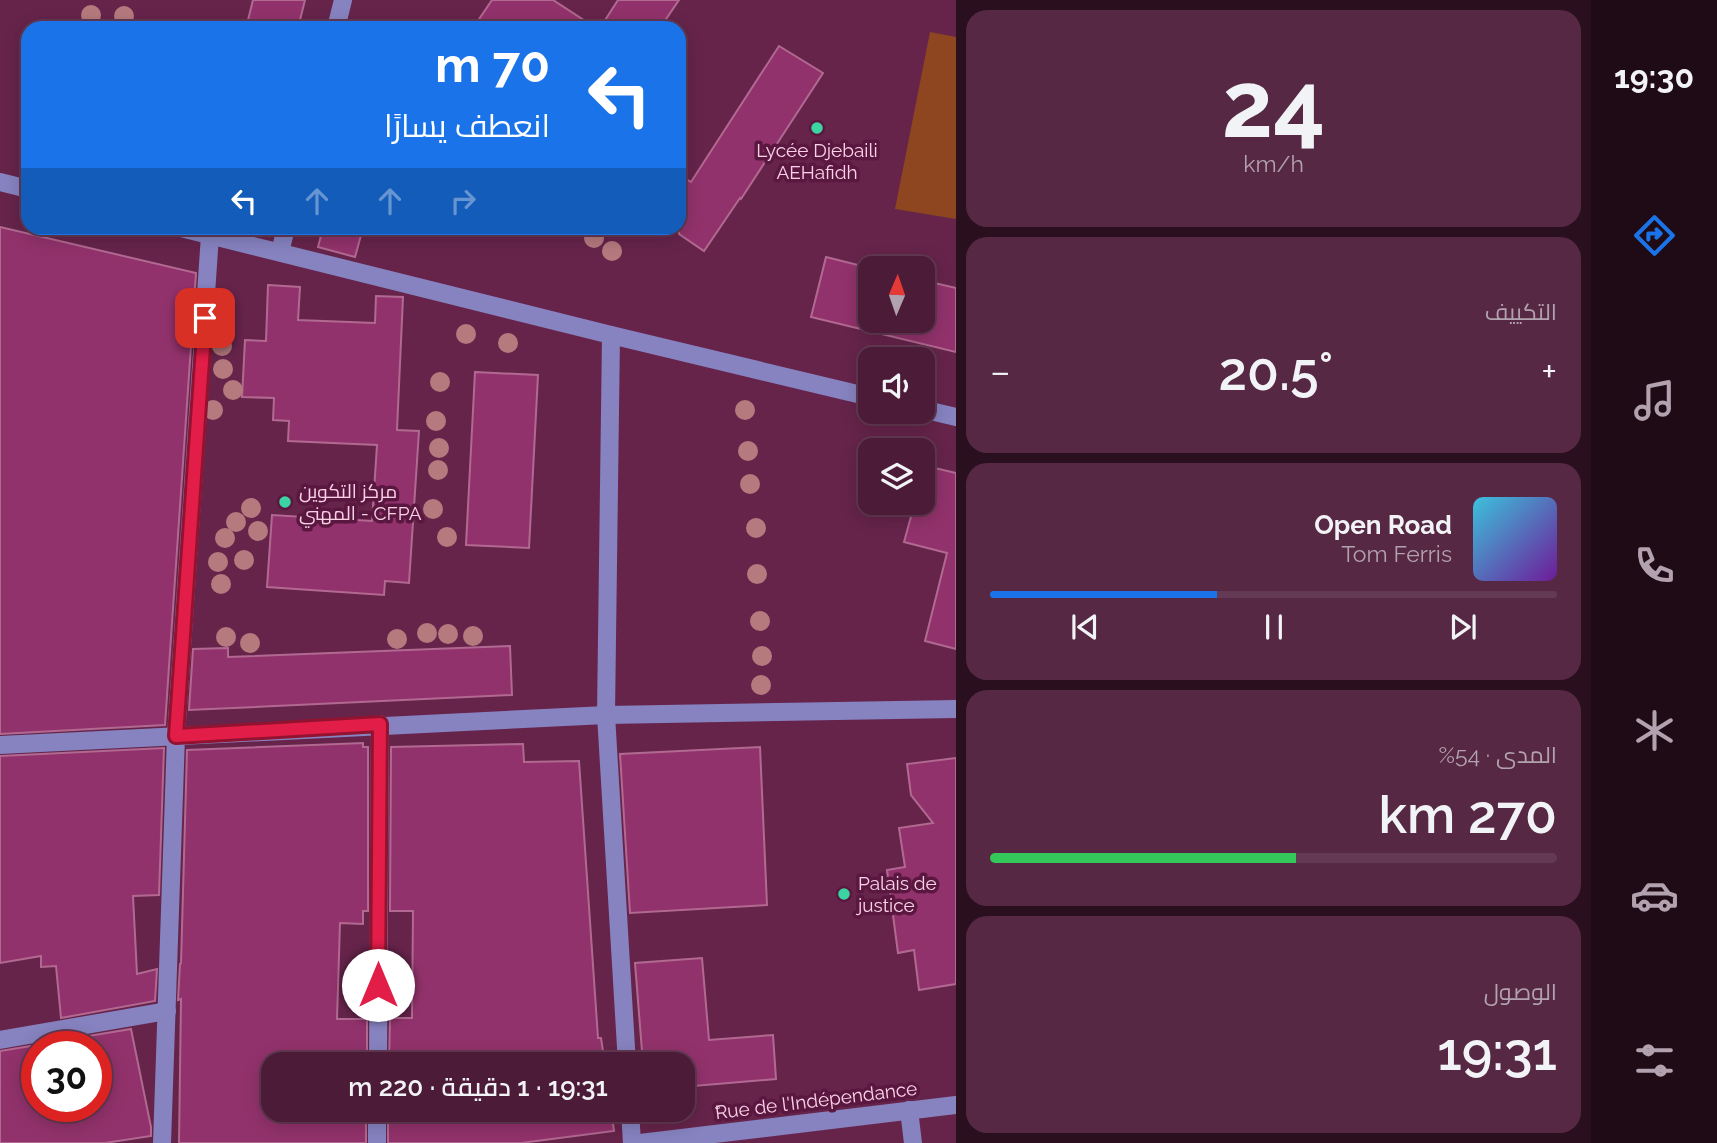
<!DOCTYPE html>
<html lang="ar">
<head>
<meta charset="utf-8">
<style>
  :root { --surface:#4c1b38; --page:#562843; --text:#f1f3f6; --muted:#b2a1ae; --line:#633953; --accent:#1a73e8 }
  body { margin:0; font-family:Raleway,Cairo,sans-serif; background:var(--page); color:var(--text); direction:rtl; height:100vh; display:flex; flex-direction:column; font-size:26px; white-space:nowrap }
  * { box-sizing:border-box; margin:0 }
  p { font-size:23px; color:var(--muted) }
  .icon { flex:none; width:38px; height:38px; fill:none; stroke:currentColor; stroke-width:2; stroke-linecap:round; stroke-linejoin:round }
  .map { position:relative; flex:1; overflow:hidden; direction:ltr }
  .sheet { display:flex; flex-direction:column; gap:10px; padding:10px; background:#2a0f1f; width:635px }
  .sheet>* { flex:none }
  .hud { position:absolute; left:21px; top:21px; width:665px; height:214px; border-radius:21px; box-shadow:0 4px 18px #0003,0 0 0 2px var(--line); direction:rtl; background:#1a73e8; color:#fff; overflow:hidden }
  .needle { width:46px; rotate:2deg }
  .fabs { position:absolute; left:858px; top:256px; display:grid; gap:14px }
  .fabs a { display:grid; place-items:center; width:77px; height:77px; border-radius:14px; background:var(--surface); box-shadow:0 4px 18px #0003,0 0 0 2px var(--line); font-size:35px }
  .speed { position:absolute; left:21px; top:1031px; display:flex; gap:14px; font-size:35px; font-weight:700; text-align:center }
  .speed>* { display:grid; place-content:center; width:91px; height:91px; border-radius:50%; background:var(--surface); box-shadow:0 4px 18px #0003,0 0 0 2px var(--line); line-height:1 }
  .speed .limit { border:10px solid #d22; background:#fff; color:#111 }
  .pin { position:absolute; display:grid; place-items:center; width:60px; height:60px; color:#fff; margin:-30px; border-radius:14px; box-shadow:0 4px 10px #0006 }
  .me { position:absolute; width:77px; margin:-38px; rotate:0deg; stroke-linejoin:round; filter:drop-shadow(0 0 5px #0008) }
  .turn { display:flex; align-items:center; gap:24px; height:147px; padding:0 21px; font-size:32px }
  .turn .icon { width:91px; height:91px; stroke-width:2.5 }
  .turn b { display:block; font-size:49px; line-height:60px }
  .lanes { display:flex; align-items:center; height:66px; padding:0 21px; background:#0003; justify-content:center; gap:35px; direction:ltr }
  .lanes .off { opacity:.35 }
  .big { font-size:52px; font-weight:600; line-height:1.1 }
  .sheet .widget { flex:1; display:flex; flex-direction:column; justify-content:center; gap:10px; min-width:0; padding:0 24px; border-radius:21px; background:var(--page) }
  .sheet .dial { align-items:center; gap:0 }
  .dial b { font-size:91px; line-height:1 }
  .song { display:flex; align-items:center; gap:21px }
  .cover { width:84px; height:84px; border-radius:10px; background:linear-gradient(135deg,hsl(190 70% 55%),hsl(280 70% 35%)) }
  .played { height:7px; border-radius:4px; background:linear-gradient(90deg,var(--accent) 40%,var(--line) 40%) }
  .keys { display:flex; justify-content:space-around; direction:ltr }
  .heat { display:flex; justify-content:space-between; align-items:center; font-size:38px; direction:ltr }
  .charge { height:10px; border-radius:5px; background:linear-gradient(90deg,#34c759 54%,var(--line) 0) }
  .trip { position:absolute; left:261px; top:1052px; width:434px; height:70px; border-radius:21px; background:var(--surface); box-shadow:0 4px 18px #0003,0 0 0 2px var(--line); font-weight:600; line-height:70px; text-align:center; direction:rtl }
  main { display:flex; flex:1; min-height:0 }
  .tabs { display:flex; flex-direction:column; width:126px; justify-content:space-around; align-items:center; background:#1e0b16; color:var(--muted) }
  .tabs .icon { width:49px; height:49px }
  .tabs .selected { color:var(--accent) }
  .tabs b { font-size:32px; color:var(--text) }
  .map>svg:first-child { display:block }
  .green { fill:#8d461f }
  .building { fill:#92326c; stroke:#b26991; stroke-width:2 }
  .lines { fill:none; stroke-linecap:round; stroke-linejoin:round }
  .minor { stroke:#8783c1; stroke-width:18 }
  .tree { fill:#b57a7e }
  .route-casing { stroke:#92132f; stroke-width:18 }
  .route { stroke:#e11d48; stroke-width:12 }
  .poi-dot { fill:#3dd4a3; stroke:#5a1840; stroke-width:2.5 }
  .labels { text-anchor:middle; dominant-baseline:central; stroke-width:7; stroke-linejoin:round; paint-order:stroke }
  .poi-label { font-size:19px; fill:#fad1e6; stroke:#5a1840; text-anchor:start }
  .street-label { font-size:19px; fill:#fad1e6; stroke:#5a1840 }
</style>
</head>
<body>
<main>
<nav class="tabs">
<b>19:30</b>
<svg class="icon selected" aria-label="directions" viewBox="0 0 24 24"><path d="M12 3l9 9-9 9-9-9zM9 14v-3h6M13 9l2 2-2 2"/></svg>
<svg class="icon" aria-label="music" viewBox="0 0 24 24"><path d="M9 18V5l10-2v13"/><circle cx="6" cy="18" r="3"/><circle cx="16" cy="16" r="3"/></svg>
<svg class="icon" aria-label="phone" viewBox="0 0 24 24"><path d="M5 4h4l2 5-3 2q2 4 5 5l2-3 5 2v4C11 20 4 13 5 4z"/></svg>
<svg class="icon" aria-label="climate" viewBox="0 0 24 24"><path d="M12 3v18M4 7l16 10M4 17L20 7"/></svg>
<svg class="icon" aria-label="car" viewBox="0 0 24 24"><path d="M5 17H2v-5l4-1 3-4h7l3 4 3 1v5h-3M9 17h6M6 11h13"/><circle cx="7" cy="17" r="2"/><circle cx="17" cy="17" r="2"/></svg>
<svg class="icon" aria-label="filters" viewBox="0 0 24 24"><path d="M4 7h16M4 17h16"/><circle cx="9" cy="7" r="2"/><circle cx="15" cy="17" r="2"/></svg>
</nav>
<section class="sheet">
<div class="widget dial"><b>24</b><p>km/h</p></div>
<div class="widget"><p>التكييف</p>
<div class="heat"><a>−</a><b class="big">20.5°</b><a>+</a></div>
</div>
<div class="widget">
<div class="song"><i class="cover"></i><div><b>Open Road</b><p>Tom Ferris</p></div></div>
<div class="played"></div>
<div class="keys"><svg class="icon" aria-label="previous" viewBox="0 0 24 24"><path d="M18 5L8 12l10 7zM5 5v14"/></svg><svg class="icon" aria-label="pause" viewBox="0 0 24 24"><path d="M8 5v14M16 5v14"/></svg><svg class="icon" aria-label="next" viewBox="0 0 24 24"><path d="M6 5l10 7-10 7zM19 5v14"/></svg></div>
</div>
<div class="widget"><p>المدى · 54%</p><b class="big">270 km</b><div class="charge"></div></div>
<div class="widget"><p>الوصول</p><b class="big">19:31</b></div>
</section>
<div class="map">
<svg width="956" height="1143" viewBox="0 0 956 1143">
  <rect width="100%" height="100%" fill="#66244b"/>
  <polygon class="green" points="930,32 956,37 956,219 895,209"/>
  <g class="building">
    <polygon points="253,0 305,0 298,28 246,28"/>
    <polygon points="492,0 553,0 596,28 473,28"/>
    <polygon points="618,0 679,0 660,28 600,28"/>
    <polygon points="779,46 823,73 741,199 740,198 704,251 679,234 679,175 691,182"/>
    <polygon points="0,227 196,273 165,725 0,734"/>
    <polygon points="323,228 363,228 355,257 318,247"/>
    <polygon points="826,257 870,268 870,320 922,320 922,280 956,288 956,352 811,317"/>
    <polygon points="268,285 300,287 298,320 375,323 376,296 403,297 397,430 419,431 409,583 385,581 384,595 267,587 272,515 372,521 377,445 288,441 289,421 273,420 274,398 242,397 245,340 266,341"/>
    <polygon points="475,372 538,375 529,548 466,545"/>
    <polygon points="922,465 956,473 956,649 925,641 947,553 904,542 915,502 922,502"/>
    <polygon points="510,646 512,695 189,710 193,649 228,648 228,657"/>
    <polygon points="363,743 363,747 368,747 368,911 363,911 363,924 340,923 337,1019 367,1019 367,1064 273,1064 273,1110 366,1110 366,1143 179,1143 181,999 178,1000 180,964 181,963 187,750"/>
    <polygon points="523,744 524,762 579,761 598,1038 601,1038 605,1064 389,1064 390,1018 412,1018 413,911 390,911 391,747"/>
    <polygon points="760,747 767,905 630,913 620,754"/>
    <polygon points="164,748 159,895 133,896 137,974 157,969 155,1001 61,1018 56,966 41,967 41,956 0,963 0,756"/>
    <polygon points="956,758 956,984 919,990 914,950 898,953 887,870 905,867 899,828 933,823 911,795 907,764"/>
    <polygon points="702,958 709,1040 773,1035 776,1079 682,1087 682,1064 643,1064 635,963"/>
    <polygon points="131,1029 151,1127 151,1136 105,1143 0,1143 0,1051 37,1045 37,1106 96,1106 96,1046 65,1046 64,1040"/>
    <polygon points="388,1110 611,1110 614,1131 521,1143 388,1143"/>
  </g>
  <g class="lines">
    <g class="minor">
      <polyline points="336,28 343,0"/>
      <polyline points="0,182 28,189"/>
      <polyline points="181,228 611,335 870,397"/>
      <polyline points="280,252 286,228"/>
      <polyline points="611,335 606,715 627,1064"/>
      <polyline points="922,409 956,417"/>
      <polyline points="0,745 606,715 956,709"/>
      <polyline points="0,1040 167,1011"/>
      <polyline points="378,1064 380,724"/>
      <polyline points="630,1110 632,1143"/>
      <polyline points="909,1110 913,1143"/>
      <polyline points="162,1143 176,736 210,235"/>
      <polyline points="377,1143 377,1110"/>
      <polyline points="640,1143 956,1105"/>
    </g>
  </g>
  <g class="tree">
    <circle cx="91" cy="15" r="10"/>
    <circle cx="124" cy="16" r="10"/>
    <circle cx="594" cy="238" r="10"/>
    <circle cx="612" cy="251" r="10"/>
    <circle cx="225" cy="316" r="10"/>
    <circle cx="466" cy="334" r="10"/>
    <circle cx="508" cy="343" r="10"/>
    <circle cx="222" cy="346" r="10"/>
    <circle cx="223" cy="369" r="10"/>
    <circle cx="440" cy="382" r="10"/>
    <circle cx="233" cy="390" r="10"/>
    <circle cx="213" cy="410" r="10"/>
    <circle cx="745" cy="410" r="10"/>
    <circle cx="436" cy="421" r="10"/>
    <circle cx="439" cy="448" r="10"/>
    <circle cx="748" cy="451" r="10"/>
    <circle cx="438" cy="470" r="10"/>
    <circle cx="750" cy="484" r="10"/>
    <circle cx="251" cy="508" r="10"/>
    <circle cx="433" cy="509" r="10"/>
    <circle cx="236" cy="522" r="10"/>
    <circle cx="756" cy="528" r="10"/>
    <circle cx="258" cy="531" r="10"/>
    <circle cx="447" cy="537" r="10"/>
    <circle cx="225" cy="538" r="10"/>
    <circle cx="244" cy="560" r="10"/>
    <circle cx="218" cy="562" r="10"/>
    <circle cx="757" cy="574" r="10"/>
    <circle cx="221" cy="584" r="10"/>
    <circle cx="760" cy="621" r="10"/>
    <circle cx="427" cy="633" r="10"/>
    <circle cx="448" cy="634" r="10"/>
    <circle cx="473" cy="636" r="10"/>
    <circle cx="226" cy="637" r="10"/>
    <circle cx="397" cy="639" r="10"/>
    <circle cx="250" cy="643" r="10"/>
    <circle cx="762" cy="656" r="10"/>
    <circle cx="761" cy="685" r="10"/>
  </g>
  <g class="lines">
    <defs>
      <polyline id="route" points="205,318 176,736 380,724 378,985"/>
    </defs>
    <use href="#route" class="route-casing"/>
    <use href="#route" class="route"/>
  </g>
  <g class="poi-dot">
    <circle cx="817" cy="128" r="7"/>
    <circle cx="285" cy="502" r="7"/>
    <circle cx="844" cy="894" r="7"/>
  </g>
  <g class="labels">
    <g class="poi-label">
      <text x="817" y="150" text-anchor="middle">Lycée Djebaili<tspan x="817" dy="22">AEHafidh</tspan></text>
      <text x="299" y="491">مركز التكوين<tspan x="299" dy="22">المهني - CFPA</tspan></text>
      <text x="858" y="883">Palais de<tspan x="858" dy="22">justice</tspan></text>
    </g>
    <g class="street-label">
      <text transform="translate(816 1100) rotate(-7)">ٌRue de l'Indépendance</text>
    </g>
  </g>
</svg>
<div class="fabs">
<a><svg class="needle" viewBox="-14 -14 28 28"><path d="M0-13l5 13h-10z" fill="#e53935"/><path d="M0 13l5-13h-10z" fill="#b2a1ae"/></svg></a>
<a><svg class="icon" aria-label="sound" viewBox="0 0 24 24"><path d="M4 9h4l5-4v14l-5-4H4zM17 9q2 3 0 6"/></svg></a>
<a><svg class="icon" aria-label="layers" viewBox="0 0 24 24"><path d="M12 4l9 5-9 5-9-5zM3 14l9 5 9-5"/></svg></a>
</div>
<div class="speed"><div class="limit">30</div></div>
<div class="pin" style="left:205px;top:318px;background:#d93025"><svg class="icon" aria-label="arrive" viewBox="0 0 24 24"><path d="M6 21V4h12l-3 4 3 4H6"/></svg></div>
<svg class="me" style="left:378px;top:985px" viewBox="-20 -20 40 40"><circle r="19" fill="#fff"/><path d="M0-13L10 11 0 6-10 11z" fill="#e11d48"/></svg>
<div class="trip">19:31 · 1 دقيقة · 220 m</div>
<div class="hud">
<div class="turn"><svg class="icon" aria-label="left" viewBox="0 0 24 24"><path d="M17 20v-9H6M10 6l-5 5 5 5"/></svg><div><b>70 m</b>انعطف يسارًا</div></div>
<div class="lanes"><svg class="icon" aria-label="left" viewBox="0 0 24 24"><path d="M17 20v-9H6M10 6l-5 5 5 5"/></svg><svg class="icon off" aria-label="ahead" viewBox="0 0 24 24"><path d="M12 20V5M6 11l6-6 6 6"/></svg><svg class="icon off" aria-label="ahead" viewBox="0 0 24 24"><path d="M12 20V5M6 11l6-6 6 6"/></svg><svg class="icon off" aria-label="right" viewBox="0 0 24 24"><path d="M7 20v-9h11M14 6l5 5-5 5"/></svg></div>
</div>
</div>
</main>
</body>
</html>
